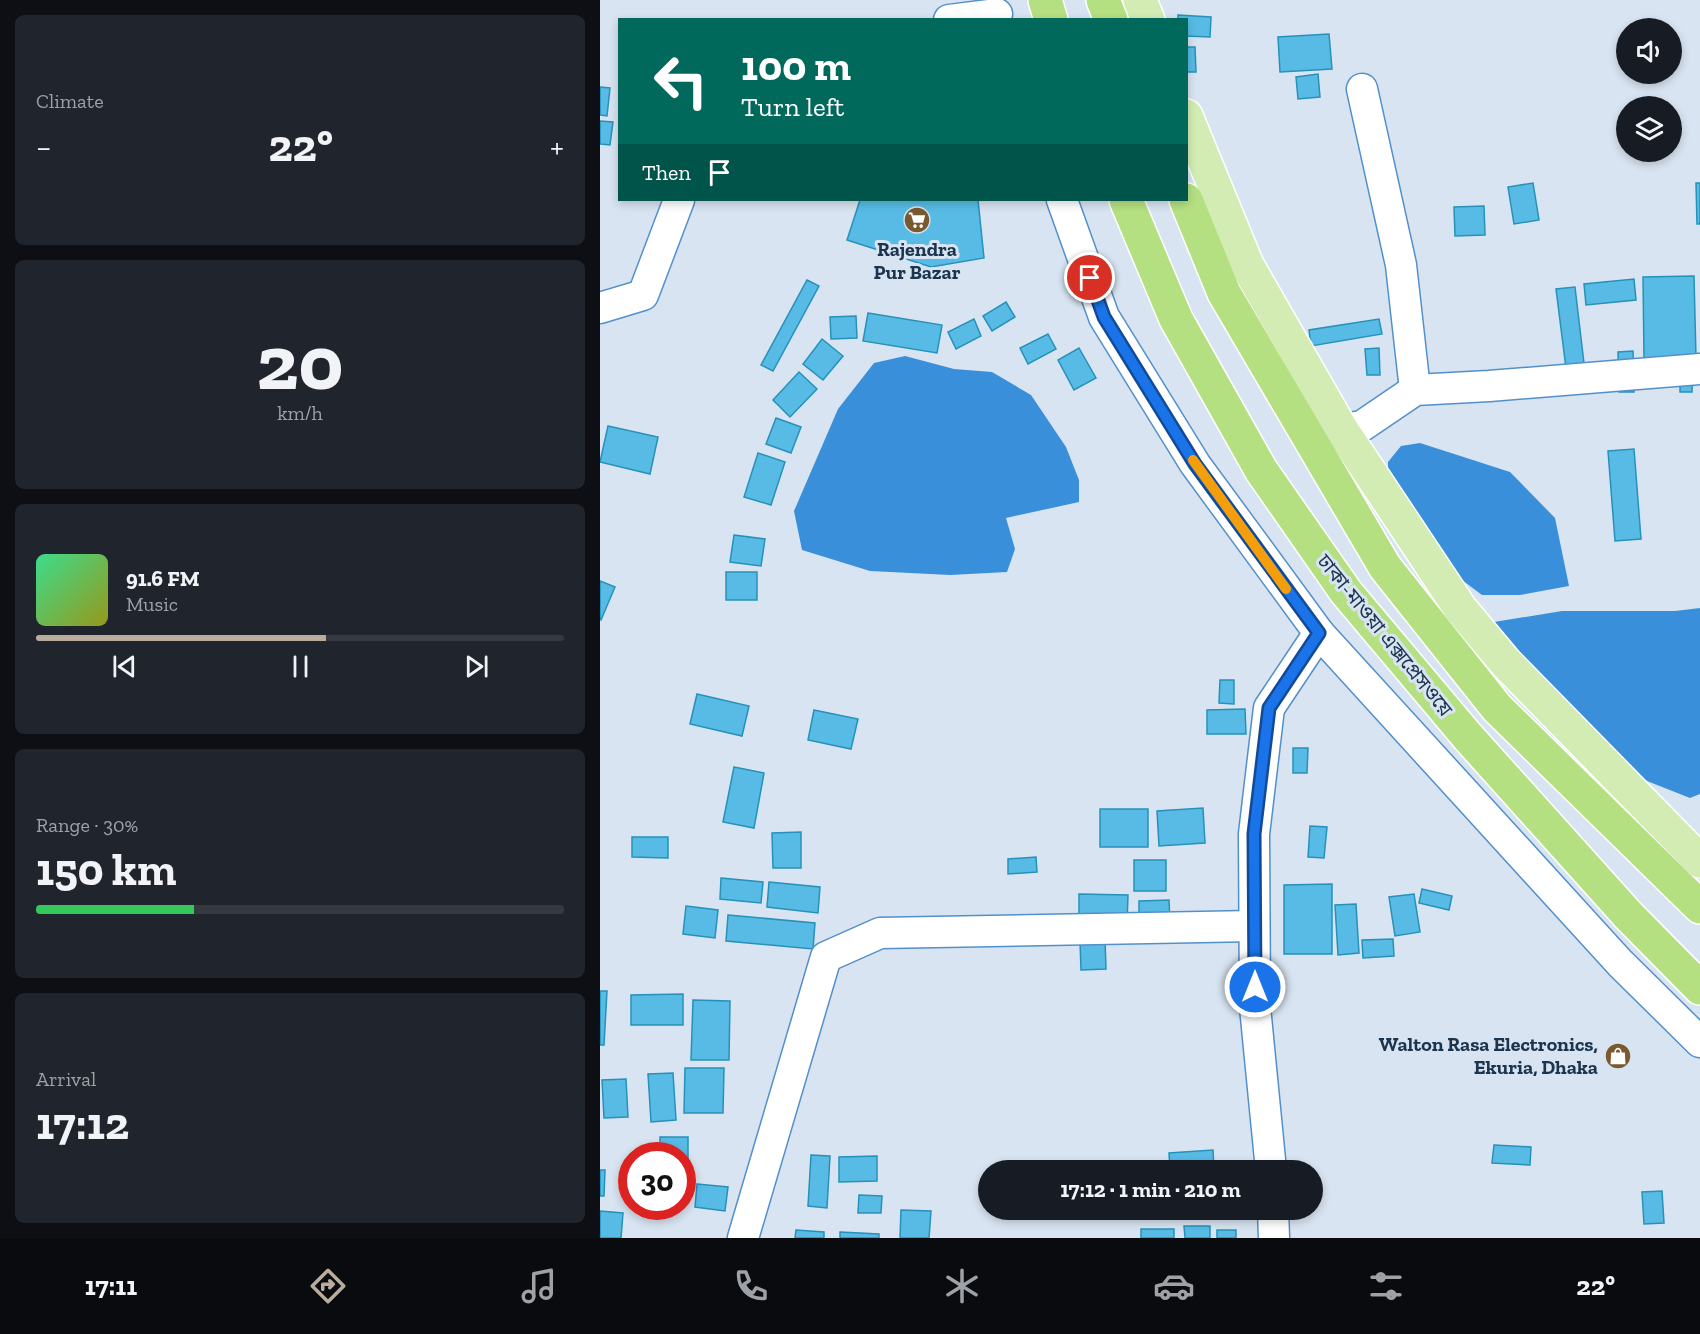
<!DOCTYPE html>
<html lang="en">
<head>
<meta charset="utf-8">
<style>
  :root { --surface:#171b24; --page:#20242c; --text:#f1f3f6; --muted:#9ea1a6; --line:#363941; --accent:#bbad9d }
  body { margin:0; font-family:"Zilla Slab","Noto Sans Bengali",serif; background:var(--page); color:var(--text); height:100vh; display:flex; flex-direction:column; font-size:22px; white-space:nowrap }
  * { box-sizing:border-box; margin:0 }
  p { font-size:20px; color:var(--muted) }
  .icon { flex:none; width:33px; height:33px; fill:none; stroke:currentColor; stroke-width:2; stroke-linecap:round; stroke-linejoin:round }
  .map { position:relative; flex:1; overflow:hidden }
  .drawer { display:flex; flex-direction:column; gap:15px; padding:15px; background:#0d0f14; width:600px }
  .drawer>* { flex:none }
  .banner { position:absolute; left:18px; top:18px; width:570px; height:183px; border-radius:0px; box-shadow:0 3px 9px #0003; background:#00695c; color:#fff; overflow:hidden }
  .tools { position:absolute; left:1016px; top:18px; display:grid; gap:12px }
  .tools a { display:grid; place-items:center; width:66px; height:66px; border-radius:50%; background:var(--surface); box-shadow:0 3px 9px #0003; font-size:30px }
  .speed { position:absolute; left:18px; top:1142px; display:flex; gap:12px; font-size:30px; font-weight:700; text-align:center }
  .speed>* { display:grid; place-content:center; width:78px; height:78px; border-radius:50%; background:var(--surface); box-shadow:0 3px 9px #0003; line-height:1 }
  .speed .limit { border:9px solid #d22; background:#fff; color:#111 }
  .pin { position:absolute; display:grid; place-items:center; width:51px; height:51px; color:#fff; margin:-26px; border:3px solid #fff; border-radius:50%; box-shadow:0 2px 6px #0007 }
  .me { position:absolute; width:66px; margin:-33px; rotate:0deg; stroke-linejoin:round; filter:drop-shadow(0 0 4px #0008) }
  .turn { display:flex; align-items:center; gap:21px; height:126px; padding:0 24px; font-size:27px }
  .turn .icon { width:78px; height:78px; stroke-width:2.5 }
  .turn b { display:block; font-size:42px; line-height:51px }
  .then { display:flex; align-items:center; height:57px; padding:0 24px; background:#0003; gap:12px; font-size:22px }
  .big { font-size:45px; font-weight:700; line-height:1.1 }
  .drawer .widget { flex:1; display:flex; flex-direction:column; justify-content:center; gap:9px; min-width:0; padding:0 21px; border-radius:9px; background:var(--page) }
  .drawer .dial { align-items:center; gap:0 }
  .dial b { font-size:78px; line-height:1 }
  .song { display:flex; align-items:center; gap:18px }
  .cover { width:72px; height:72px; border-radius:9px; background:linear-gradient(135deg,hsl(150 70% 55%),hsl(60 70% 35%)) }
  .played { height:6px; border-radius:3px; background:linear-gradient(90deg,var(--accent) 55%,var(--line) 55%) }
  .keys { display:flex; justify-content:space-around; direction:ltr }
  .heat { display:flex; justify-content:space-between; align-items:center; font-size:33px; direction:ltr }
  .charge { height:9px; border-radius:4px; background:linear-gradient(90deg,#34c759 30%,var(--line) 0) }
  .trip { position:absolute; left:378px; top:1160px; width:345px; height:60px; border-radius:30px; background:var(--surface); box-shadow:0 3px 9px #0003; font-weight:700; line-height:60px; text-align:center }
  .tabs { display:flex; height:96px; justify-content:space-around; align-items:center; background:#090b0e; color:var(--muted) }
  .tabs .icon { width:42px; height:42px }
  .tabs .on { color:var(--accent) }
  .tabs b { font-size:27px; color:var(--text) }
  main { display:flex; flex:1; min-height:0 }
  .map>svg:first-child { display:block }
  .water { fill:#3a8fda }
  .building { fill:#58bbe5; stroke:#2691b9; stroke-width:1.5 }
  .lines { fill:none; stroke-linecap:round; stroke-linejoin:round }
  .minor-casing { stroke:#5290cb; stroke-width:33 }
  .major-casing { stroke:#fff; stroke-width:36 }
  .highway-casing { stroke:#fff; stroke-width:36 }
  .minor { stroke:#fff; stroke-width:30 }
  .major { stroke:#d3ecb4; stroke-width:33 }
  .highway { stroke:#b5e082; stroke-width:33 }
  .route-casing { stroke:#114b97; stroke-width:15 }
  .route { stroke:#1a73e8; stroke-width:10 }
  .slow { stroke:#f59e0b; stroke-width:10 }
  .labels { text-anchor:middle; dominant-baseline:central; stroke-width:6; stroke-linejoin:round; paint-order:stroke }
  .poi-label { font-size:20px; font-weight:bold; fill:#1b354e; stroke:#d8e4f1 }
  .street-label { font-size:20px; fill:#1b354e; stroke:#d8e4f1 }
</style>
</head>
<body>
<main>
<section class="drawer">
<div class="widget"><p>Climate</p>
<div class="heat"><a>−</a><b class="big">22°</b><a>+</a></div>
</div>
<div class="widget dial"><b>20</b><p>km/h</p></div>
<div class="widget">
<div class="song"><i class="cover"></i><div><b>91.6 FM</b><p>Music</p></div></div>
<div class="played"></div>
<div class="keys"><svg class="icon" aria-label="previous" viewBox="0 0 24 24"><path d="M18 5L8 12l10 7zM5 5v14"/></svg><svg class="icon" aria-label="pause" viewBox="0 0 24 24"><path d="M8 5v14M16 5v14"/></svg><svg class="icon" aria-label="next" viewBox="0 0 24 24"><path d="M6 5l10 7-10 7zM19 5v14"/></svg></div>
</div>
<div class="widget"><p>Range · 30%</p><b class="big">150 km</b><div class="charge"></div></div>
<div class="widget"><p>Arrival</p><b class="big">17:12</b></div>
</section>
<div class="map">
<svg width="1100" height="1238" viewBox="0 0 1100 1238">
  <rect width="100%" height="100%" fill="#d8e4f1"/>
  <g class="water">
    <polygon points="305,356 354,369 392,372 431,395 466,447 479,480 479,502 406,518 415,549 407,572 350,575 270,571 202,550 194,511 238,409 274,363"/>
    <polygon points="820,443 910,472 955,518 969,586 920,595 882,595 850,571 788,483 788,462 801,446"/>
    <polygon points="1100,608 1100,794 1090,798 1047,781 997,745 894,622 962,611 1075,611"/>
  </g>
  <g class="building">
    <polygon points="578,15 611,17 610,37 586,36 586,20 578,20"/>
    <polygon points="729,34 732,69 680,72 678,37"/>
    <polygon points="586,47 595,47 596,72 586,72"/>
    <polygon points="718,74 720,97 698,99 696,77"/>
    <polygon points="0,87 10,88 7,116 0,115"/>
    <polygon points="0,121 13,122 10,145 0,144"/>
    <polygon points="933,183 939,220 914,224 908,187"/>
    <polygon points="1096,183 1100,183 1100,224 1097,224"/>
    <polygon points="260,200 378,200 384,258 331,267 247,240"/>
    <polygon points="884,206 885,235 855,236 854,207"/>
    <polygon points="1094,276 1096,358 1044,358 1043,277"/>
    <polygon points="1034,279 1036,300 986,305 984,284"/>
    <polygon points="207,280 219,286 173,371 161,365"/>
    <polygon points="975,287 987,389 969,392 956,289"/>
    <polygon points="406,302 415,317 392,331 383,316"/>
    <polygon points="268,313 342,325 337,353 263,341"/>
    <polygon points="256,316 257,338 231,339 230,317"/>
    <polygon points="374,319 381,336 356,349 348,332"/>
    <polygon points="779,319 782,334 711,346 709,330"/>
    <polygon points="448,334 456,349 428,364 420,348"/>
    <polygon points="222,339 243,356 223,380 203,364"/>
    <polygon points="479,348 496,378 474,390 458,360"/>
    <polygon points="779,348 780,375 767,375 765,349"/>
    <polygon points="1033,351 1034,392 1019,392 1018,352"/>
    <polygon points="1080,369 1093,370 1092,392 1080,392"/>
    <polygon points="199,372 217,389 190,417 173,400"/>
    <polygon points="176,418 201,427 191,453 166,444"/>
    <polygon points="8,426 58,437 50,474 0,462"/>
    <polygon points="1034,449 1041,539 1015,541 1008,451"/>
    <polygon points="158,453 185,462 171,505 144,497"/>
    <polygon points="134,535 165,539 161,566 130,562"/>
    <rect x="126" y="572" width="31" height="28"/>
    <polygon points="0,581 15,587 1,620 0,619"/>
    <polygon points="620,680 634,680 634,704 619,703"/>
    <polygon points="97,694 149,706 142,736 90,724"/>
    <polygon points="645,709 646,734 607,734 607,710"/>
    <polygon points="214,710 258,719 251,749 208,740"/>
    <polygon points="693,748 708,748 707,773 693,773"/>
    <polygon points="134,767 164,773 154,828 123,822"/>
    <polygon points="603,808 605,843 559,846 557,811"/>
    <rect x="500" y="809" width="48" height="38"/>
    <polygon points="710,826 727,827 724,858 708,857"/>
    <polygon points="201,832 201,868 173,868 172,833"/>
    <polygon points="32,837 68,837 68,858 32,857"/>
    <polygon points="436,857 437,872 408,874 408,859"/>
    <rect x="534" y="860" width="32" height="31"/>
    <polygon points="121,878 163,882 161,903 120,899"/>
    <polygon points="169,882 220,887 218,913 167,907"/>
    <polygon points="732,884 732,954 684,954 684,885"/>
    <polygon points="822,889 852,896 849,910 819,903"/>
    <polygon points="479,894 528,895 527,924 479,923"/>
    <polygon points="814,894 820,932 795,936 789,897"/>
    <polygon points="569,900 570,922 539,922 539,901"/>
    <polygon points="756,904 759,953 738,955 735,905"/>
    <polygon points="86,906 118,910 115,938 83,934"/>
    <polygon points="128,915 215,923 213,949 126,941"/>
    <polygon points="793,939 794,956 763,958 762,940"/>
    <polygon points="505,940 506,969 481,970 480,941"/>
    <polygon points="0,991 7,991 4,1045 0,1045"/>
    <polygon points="83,994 83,1025 31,1025 31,995"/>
    <polygon points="93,1000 130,1001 129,1060 91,1060"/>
    <polygon points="85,1068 124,1068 123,1113 84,1113"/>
    <polygon points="73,1073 76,1120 51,1122 48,1074"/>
    <polygon points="26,1079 28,1117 4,1118 2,1080"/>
    <polygon points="60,1137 88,1137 88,1177 82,1177 82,1155 60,1155"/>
    <polygon points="894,1145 931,1147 930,1165 892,1163"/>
    <polygon points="613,1150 614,1170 570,1170 569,1153"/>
    <polygon points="211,1155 230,1156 227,1208 208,1206"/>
    <polygon points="277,1156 277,1181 239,1182 239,1157"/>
    <polygon points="0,1170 5,1170 4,1196 0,1196"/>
    <polygon points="97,1184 128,1187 125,1211 95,1207"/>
    <polygon points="1062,1191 1064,1223 1044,1224 1042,1192"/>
    <polygon points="259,1195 282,1196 281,1213 258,1213"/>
    <polygon points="573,1209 616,1209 616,1216 573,1219"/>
    <polygon points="301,1210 331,1211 329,1238 300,1238"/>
    <polygon points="0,1211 23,1213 21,1238 0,1238"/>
    <polygon points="584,1226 610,1226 610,1238 585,1238"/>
    <rect x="541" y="1229" width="33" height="9"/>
    <polygon points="196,1230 224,1232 224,1238 195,1238"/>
    <rect x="617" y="1230" width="19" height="8"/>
    <polygon points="240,1232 279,1234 279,1238 240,1238"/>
  </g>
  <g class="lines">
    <defs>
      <g id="minor">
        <polyline points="349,20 397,14"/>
        <polyline points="762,89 801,265 815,390"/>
        <polyline points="462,200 504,317 595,464 719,633 1020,963 1100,1042"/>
        <polyline points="0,308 43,295 79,200"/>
        <polyline points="741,429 762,426 815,390 889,386 1100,369"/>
        <polyline points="671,1170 655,1007 654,834 669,708 719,633"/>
        <polyline points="673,1209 674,1238"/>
        <polyline points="143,1238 226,957 280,933 654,926"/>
      </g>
      <g id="major">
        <polyline points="540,0 548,20"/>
        <polyline points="586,116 647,265 741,429 860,608 906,663 1100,861"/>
      </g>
      <g id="highway">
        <polyline points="445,0 451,20"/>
        <polyline points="503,0 511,20"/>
        <polyline points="526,200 576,319 661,470 746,592 868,737 1028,915 1100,988"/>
        <polyline points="586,200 624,293 785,567 897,708 1100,907"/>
      </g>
    </defs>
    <use href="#minor" class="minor-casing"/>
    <use href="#major" class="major-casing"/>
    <use href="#highway" class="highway-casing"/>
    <use href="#minor" class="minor"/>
    <use href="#major" class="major"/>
    <use href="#highway" class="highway"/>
  </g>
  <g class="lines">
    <defs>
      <polyline id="route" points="490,278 504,317 595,464 719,633 669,708 654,834 655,987"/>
    </defs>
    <use href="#route" class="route-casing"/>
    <use href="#route" class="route"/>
    <polyline class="slow" points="593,460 686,589"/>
  </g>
  <defs>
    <symbol id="supermarket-disc" viewBox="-11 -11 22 22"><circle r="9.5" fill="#7a5830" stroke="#d8e4f1"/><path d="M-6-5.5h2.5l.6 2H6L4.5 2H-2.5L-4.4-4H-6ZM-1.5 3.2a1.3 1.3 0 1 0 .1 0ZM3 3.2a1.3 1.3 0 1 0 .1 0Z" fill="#fff"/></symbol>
    <symbol id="shop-disc" viewBox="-11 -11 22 22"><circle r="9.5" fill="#7a5830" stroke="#d8e4f1"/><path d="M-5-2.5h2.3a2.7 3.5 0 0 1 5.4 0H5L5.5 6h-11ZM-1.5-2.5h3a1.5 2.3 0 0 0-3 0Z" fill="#fff"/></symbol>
  </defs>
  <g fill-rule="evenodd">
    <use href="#supermarket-disc" x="302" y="205" width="30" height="30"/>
    <use href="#shop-disc" x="1003" y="1041" width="30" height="30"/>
  </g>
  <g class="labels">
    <g class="poi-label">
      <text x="317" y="249">Rajendra<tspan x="317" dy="23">Pur Bazar</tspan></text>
      <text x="998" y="1044" text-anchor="end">Walton Rasa Electronics,<tspan x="998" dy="23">Ekuria, Dhaka</tspan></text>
    </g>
    <g class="street-label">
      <text transform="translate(785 635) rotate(51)">ঢাকা-মাওয়া এক্সপ্রেসওয়ে</text>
    </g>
  </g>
</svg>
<div class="tools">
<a><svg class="icon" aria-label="sound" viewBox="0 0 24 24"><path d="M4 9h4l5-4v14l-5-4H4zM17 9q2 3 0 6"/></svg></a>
<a><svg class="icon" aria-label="layers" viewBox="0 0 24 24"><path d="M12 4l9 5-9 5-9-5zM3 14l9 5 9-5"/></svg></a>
</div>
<div class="speed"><div class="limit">30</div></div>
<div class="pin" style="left:490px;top:278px;background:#d93025"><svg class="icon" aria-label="arrive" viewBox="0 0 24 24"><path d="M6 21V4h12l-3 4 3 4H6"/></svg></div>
<svg class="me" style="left:655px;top:987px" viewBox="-20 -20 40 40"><circle r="17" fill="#1a73e8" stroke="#fff" stroke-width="3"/><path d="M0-11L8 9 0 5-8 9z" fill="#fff"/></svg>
<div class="trip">17:12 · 1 min · 210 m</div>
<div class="banner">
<div class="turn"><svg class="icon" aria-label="left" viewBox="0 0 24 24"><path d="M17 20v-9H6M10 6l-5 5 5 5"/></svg><div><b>100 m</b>Turn left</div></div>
<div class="then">Then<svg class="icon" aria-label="arrive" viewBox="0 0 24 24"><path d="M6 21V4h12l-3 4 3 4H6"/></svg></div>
</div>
</div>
</main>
<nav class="tabs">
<b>17:11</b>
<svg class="icon on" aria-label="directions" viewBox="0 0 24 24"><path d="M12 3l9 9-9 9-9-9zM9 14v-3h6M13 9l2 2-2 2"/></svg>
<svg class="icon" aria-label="music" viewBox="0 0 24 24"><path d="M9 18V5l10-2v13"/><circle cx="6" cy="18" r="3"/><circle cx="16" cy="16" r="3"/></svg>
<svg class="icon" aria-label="phone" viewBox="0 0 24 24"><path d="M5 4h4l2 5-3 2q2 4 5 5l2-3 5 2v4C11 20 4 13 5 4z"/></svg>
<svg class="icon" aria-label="climate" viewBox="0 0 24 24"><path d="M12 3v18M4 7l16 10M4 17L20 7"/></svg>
<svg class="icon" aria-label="car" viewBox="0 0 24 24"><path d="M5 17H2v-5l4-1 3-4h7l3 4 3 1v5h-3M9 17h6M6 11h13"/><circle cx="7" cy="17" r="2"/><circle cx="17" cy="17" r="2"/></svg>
<svg class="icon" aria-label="filters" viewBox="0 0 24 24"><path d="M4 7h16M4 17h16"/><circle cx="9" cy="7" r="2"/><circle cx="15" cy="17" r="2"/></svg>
<b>22°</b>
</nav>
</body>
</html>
